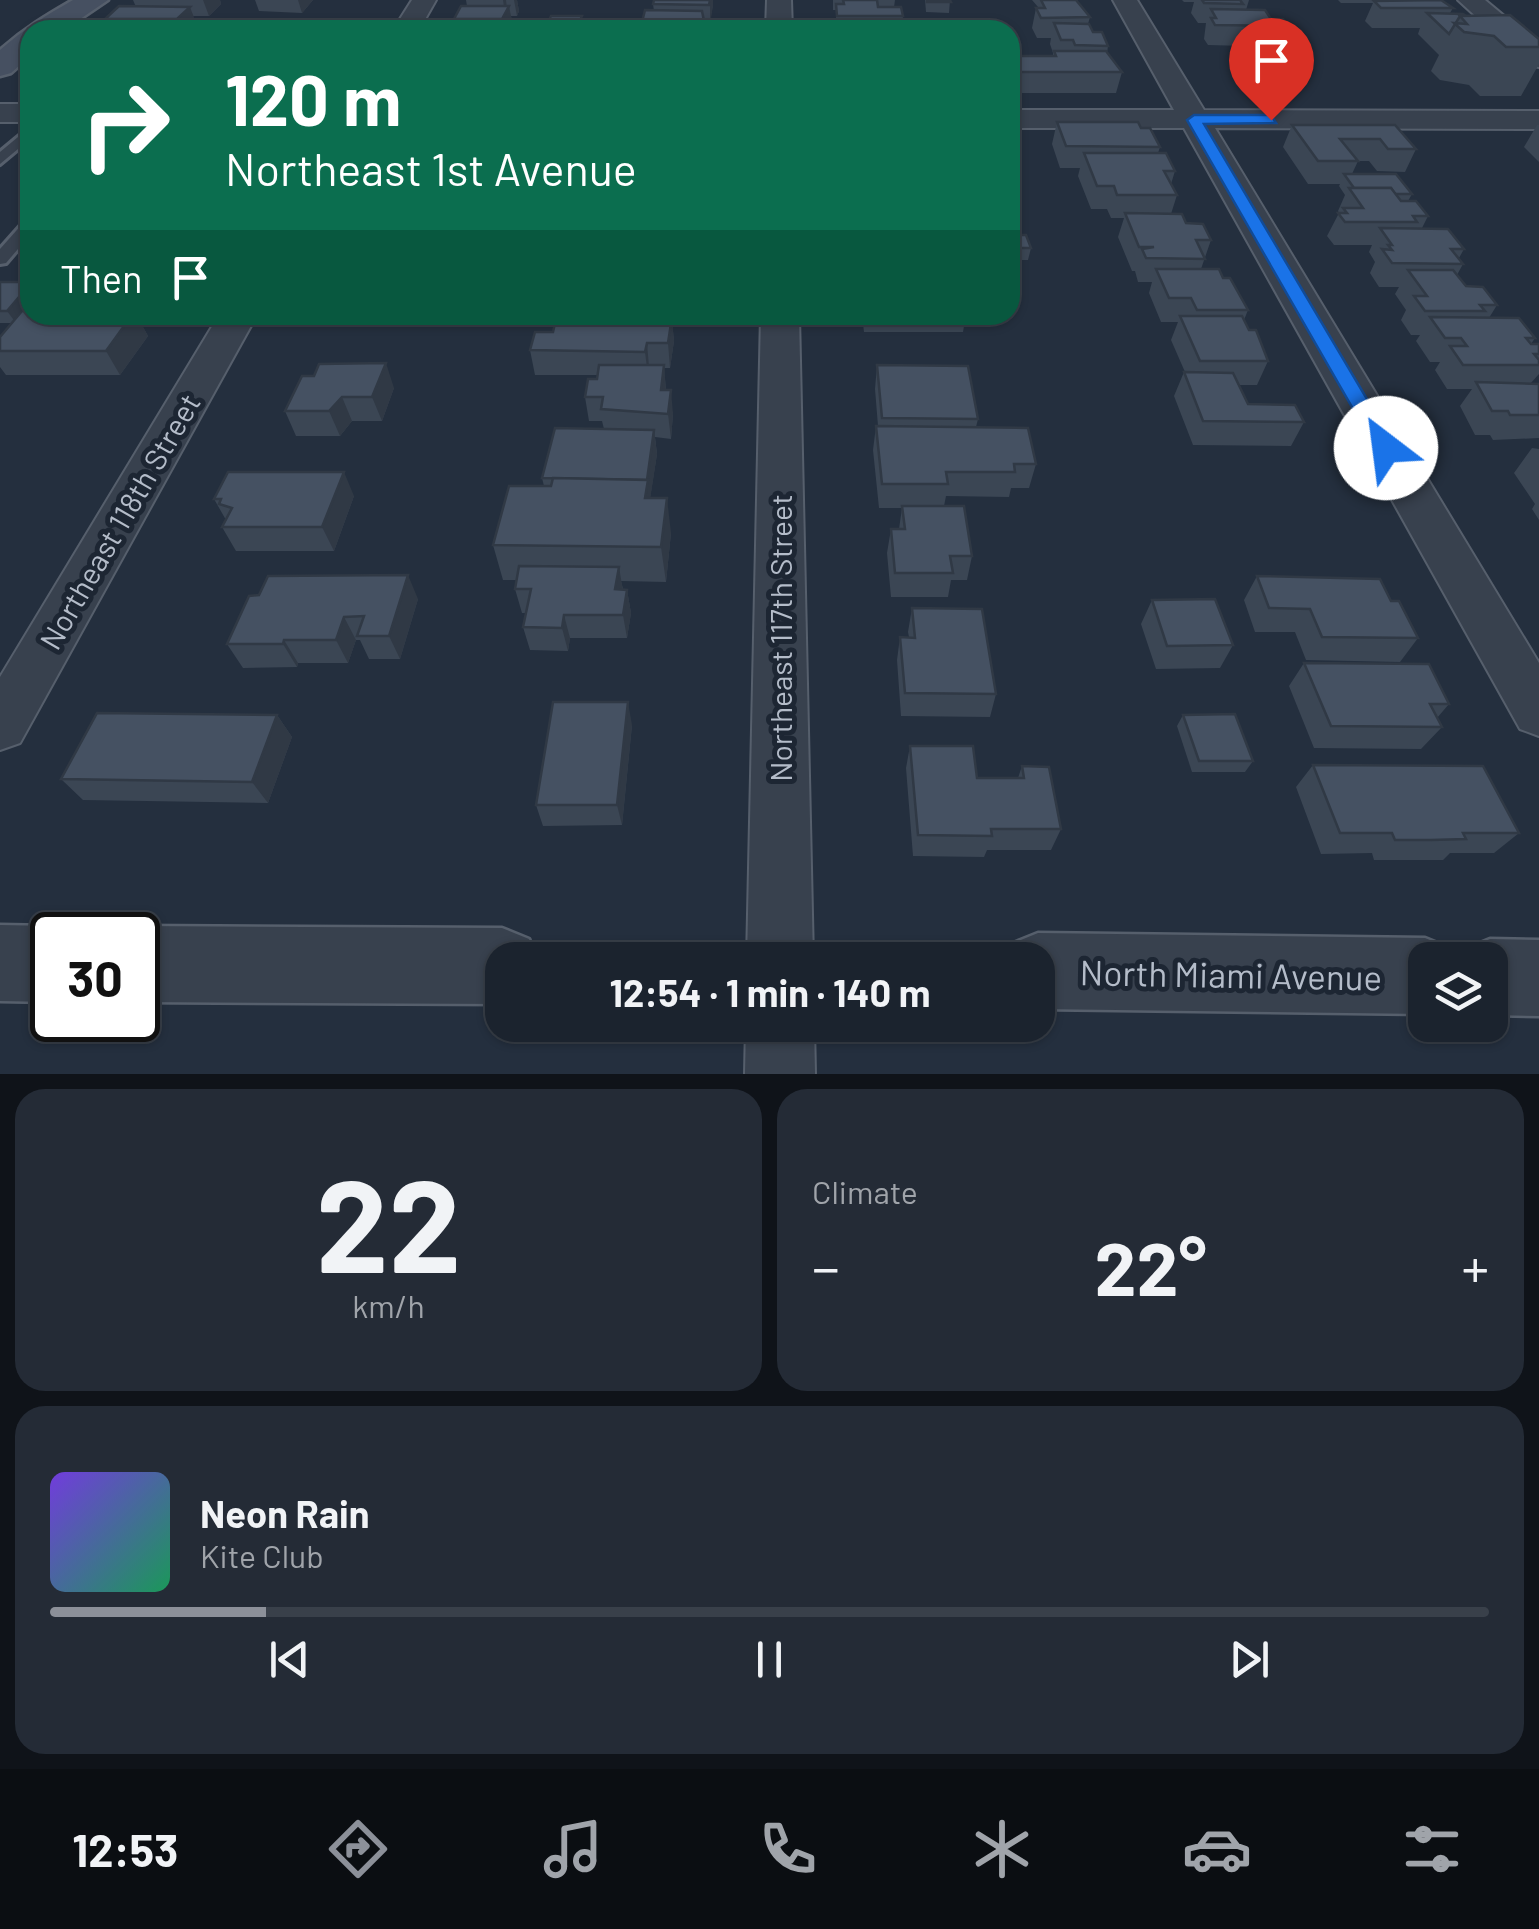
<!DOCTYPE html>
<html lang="en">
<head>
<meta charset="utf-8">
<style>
  :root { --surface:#1b232e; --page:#242b36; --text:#f1f3f6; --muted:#a0a4aa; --line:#39404a; --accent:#8c9099 }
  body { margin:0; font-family:Barlow,sans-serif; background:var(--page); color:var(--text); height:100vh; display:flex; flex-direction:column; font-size:38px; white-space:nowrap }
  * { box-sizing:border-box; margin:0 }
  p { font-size:32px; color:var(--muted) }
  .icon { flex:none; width:55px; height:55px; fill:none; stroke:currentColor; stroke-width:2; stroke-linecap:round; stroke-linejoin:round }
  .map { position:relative; height:1074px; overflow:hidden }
  .drawer { display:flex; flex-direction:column; gap:15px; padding:15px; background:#0f1319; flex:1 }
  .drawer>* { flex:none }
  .guide { position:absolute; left:20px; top:20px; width:1000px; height:305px; border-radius:30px; box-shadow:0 2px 8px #0004,0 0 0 2px var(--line); background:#0b6e4f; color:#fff; overflow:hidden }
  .fabs { position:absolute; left:1408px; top:942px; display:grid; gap:20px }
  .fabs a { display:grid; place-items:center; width:100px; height:100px; border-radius:20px; background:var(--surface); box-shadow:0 2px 8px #0004,0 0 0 2px var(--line); font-size:50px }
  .speed { position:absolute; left:30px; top:912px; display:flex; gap:20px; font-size:50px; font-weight:700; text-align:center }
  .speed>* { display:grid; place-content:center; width:130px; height:130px; border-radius:50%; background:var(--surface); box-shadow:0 2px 8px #0004,0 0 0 2px var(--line); line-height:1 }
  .speed .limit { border:5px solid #111; border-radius:15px; background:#fff; color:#111 }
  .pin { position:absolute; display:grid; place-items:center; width:85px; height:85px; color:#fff; margin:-102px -42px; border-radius:50% 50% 50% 0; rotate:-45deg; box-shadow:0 0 10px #0007 }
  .pin .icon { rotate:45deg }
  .me { position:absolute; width:110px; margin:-55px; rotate:330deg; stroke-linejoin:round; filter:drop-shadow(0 0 8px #0008) }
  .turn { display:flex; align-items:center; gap:35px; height:210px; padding:0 40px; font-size:45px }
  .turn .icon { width:130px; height:130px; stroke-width:2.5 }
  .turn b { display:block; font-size:70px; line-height:85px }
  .then { display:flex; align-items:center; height:95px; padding:0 40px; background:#0003; gap:20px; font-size:38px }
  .big { font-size:75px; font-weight:700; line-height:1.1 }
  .drawer .card { flex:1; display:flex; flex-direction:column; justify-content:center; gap:15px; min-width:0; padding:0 35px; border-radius:30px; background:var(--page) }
  .drawer .dial { align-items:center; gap:0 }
  .dial b { font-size:130px; line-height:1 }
  .song { display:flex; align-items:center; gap:30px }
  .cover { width:120px; height:120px; border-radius:15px; background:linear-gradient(135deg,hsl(260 70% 55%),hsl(150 70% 35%)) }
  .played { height:10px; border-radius:5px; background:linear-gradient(90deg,var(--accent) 15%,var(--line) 15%) }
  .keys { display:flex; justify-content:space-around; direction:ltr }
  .heat { display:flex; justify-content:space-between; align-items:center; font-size:55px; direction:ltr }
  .drawer .tiles { flex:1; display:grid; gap:15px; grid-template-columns:1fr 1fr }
  .card:last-child { grid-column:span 2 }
  .trip { position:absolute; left:485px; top:942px; width:570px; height:100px; border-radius:30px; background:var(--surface); box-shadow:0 2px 8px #0004,0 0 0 2px var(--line); font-weight:700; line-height:100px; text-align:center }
  .menu { display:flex; height:160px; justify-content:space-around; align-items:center; background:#0b0e12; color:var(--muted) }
  .menu .icon { width:70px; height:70px }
  .menu .on { color:var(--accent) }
  .menu b { font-size:45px; color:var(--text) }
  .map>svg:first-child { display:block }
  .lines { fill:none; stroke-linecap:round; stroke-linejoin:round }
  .service-casing { stroke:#565f6c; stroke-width:6 }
  .minor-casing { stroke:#565f6c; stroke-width:4 }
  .tertiary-casing { stroke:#565f6c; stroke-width:5 }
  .secondary-casing { stroke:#565f6c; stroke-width:5 }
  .service { fill:#38414e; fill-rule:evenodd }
  .minor { fill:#38414e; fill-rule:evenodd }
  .tertiary { fill:#38414e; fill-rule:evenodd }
  .secondary { fill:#465061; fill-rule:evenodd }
  .wall { fill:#3b4654 }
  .shaded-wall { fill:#303945 }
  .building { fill:#455162; stroke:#303945; stroke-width:2.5 }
  .route { fill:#1a73e8; stroke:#114b97; stroke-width:2.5 }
  .labels { text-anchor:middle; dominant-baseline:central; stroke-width:10; stroke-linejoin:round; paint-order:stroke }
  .street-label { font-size:30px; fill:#b4bcc9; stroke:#1d2633 }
  .near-street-label { font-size:35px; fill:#b4bcc9; stroke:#1d2633 }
</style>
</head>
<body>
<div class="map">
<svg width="1539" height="1074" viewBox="0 0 1539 1074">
  <rect width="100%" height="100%" fill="#242f3e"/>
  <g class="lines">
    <defs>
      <g id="service">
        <polygon points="30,127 30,139 0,164 0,152"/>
        <polygon points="30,220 30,235 6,263 0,264 0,249 24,222"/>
      </g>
      <g id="minor">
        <polygon points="412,0 436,0 419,30 393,30"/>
        <polygon points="767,0 791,0 792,30 766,30"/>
        <polygon points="1113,0 1137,0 1204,110 1539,111 1539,129 1215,128 1539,663 1539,736 1520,729 1184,128 1010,128 1010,110 1174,110"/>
        <polygon points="1458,0 1485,0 1539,45 1539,67 1529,65"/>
        <rect x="0" y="104" width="30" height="18"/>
        <polygon points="219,315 257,315 20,743 0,750 0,677"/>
        <polygon points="761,315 799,315 813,960 747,960"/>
        <polygon points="746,1025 814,1025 815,1074 745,1074"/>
      </g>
      <g id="tertiary">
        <polygon points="0,925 52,926 74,935 52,935 52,1002 0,1001"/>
        <polygon points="138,926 502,928 529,939 537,960 502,960 502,1004 138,1002 138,935 116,935"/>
        <polygon points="1038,933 1425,938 1452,949 1457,960 1425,960 1425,1014 1038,1009 1038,960 1004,960 1011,944"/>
        <polygon points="1490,939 1539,940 1539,1016 1490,1015 1490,960 1459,960 1463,950"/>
      </g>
      <path id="secondary" d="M 73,0 L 108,0 L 64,30 L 30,30 L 30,56 L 11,73 L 0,76 L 0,50 C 24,29 45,16 73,0 Z"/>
    </defs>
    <use href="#service" class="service-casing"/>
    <use href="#minor" class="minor-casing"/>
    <use href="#tertiary" class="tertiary-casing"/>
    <use href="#secondary" class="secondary-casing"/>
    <use href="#service" class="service"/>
    <use href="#minor" class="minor"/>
    <use href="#tertiary" class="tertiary"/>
    <use href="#secondary" class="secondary"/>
  </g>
  <g class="wall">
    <polygon points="133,0 220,0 221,4 209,16 193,16 198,28 196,30 111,30 105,19 136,7"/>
    <polygon points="255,0 313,0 302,13 259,11"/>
    <polygon points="466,0 517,0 519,11 517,16 511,16 513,26 511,30 456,30 454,19 467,6"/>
    <polygon points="833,0 895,0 894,7 903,16 902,30 836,30 836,10 833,10"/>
    <polygon points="925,0 950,0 949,13 926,12"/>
    <polygon points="1032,0 1078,0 1078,2 1090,17 1088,24 1093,32 1108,46 1107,53 1122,72 1116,93 1015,93 1010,78 1013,56 1053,56 1053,53 1050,44 1051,38 1037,38 1032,28 1036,8 1038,7"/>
    <polygon points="1182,0 1249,0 1246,10 1288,26 1281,47 1208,45 1204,39 1206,23 1198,23 1191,13 1194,2 1184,2"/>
    <polygon points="1338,0 1441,0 1453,8 1450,13 1466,16 1539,39 1539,64 1521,96 1480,96 1469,85 1440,80 1431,71 1439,55 1418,34 1420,28 1372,28 1365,21 1373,3 1341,3"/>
    <polygon points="653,4 713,5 710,21 717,30 654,11"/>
    <polygon points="1057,122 1141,128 1160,147 1158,153 1175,171 1171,184 1177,195 1171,214 1211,240 1201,269 1223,278 1248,310 1244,320 1268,361 1257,385 1239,385 1248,404 1304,422 1291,446 1193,445 1174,396 1184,372 1185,372 1171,340 1178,322 1161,322 1149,293 1152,282 1138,282 1135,271 1132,271 1118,237 1124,218 1111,218 1107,209 1091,209 1078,176 1080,168 1060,168 1052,144"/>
    <polygon points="1292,125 1395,125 1416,149 1405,172 1377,171 1369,161 1358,161 1352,174 1412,194 1408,201 1428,216 1422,228 1464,249 1459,258 1463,264 1457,275 1466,286 1497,305 1489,318 1535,338 1531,344 1539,344 1539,374 1530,384 1539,384 1539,438 1493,440 1490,435 1475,435 1460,406 1472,389 1447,389 1435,370 1440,362 1430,362 1416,341 1420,335 1411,335 1401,320 1406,310 1395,294 1399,287 1379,287 1370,273 1375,262 1369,252 1372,245 1334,245 1327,236 1339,213 1338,211 1345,195 1339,186 1340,184 1308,184 1283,147"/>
    <polygon points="1537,125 1539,125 1539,162 1524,147"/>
    <polygon points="1010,235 1031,248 1028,260 1010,260"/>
    <polygon points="0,282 30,315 141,315 138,318 148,336 120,375 6,375 0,367 0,337 11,323 0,323"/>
    <polygon points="319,315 394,315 391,323 322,322"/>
    <polygon points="634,315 689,315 689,322 672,322 674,341 670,368 664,368 666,390 673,414 671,439 655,437 657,454 650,498 671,533 666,582 621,581 623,589 627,590 631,613 627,638 570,638 568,651 530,650 523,627 526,613 522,613 515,589 516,580 503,580 493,545 544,486 542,478 604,429 602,421 589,421 585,397 597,379 598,375 535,375 530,350 553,332 634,316"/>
    <polygon points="862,315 966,315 963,332 864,332"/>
    <polygon points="877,365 978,419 976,427 1036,464 1029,488 1011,488 1009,497 946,496 944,506 972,556 967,580 951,580 948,597 891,597 887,553 891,529 899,529 902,508 879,508 873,450 876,426 878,426 875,389"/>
    <polygon points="302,376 394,388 382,421 352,421 340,436 296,436 285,411"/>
    <polygon points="1532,448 1539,449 1539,520 1532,509 1535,504 1514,473"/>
    <polygon points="354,496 334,551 236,551 222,527 226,520 214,499"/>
    <polygon points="1257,576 1418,638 1400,662 1306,660 1295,632 1255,632 1244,600"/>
    <polygon points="259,595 418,599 400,659 369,659 360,640 356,640 348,663 298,663 297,667 243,668 227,644"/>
    <polygon points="1152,600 1233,645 1220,668 1156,669 1141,624"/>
    <polygon points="912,608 996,694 990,717 901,716 897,660 900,637 909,637 908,632"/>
    <polygon points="1304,663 1449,704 1437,718 1442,727 1421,749 1314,748 1289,686"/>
    <polygon points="277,715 292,737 268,803 83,800 61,779"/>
    <polygon points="1183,715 1253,761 1245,772 1192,772 1177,726"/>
    <polygon points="632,725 622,825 543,826 536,805"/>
    <polygon points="910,746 977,778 1018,778 1022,766 1061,829 1051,850 987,850 984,857 913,856 906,768"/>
    <polygon points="1313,765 1519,833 1494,853 1450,853 1443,860 1374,860 1372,853 1321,854 1296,787"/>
  </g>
  <g class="shaded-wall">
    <polygon points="203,0 220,0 221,4 209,16"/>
    <polygon points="298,0 313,0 302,13"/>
    <polygon points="503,0 506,0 507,9 509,6 513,26 511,30 504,30 502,19 505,14"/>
    <polygon points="514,0 517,0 519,11 517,16"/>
    <polygon points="710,0 713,0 713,5 710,25"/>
    <polygon points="190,7 198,28 196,30 179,30 181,28 177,19"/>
    <polygon points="582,16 582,30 570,30"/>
    <polygon points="30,284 30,306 16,323 7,311"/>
    <polygon points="129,315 141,315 138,318 148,336 120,375 106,351"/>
    <polygon points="672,317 674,341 670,368 668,343"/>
    <polygon points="647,343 649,367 648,376 645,352"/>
    <polygon points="386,363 394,388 382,421 372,397"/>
    <polygon points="664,365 666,390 661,390"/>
    <polygon points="671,390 673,414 671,439 668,414"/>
    <polygon points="342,397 352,421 340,436 329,411"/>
    <polygon points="654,430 657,454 650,500 645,498"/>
    <polygon points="344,472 354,496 334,551 322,527"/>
    <polygon points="667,498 671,533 666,582 661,547"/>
    <polygon points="619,567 623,591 615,589"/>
    <polygon points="408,575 418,599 400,659 389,636"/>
    <polygon points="627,590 631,613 627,638 623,615"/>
    <polygon points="564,615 570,638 568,651 562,628"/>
    <polygon points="344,617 356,640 348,663 336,640"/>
    <polygon points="284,640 298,663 297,667 283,644"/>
    <polygon points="628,702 632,725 622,825 617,805"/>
    <polygon points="277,715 292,737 268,803 252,782"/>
  </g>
  <g class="building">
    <polygon points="654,0 710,0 709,5 653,4"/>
    <polygon points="843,0 877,0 878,7 901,7 903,16 837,16 836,4 844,4"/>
    <polygon points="927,0 950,0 951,2 927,2"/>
    <polygon points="1041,0 1076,0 1090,17 1041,18 1036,8 1045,8"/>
    <polygon points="1202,0 1240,0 1243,4 1204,3"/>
    <polygon points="1441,0 1453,8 1381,8 1374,1"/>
    <polygon points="119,6 190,7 177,19 105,19"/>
    <polygon points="461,6 509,6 502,19 454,19"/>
    <polygon points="1211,9 1265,10 1271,19 1283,19 1288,26 1215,25 1211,18 1216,18"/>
    <polygon points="645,10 702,11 704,21 716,21 716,30 640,30"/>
    <polygon points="1427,13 1463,14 1466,16 1460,16 1449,34"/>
    <polygon points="1510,15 1539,39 1539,47 1506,47 1494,36 1464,32 1454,23 1467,24 1460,16"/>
    <polygon points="551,16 582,16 578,25 570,30 551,29 553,24 547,24"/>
    <polygon points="1054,23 1089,24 1093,32 1102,32 1108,46 1075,45 1073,40 1061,40"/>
    <polygon points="842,24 886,24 887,30 843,30"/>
    <polygon points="137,25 183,25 179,30 132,30"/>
    <polygon points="1054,51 1106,51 1122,72 1019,72 1013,56 1056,56"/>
    <polygon points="1057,122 1138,122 1141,128 1150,128 1160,147 1066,146"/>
    <polygon points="1292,125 1395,125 1416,149 1388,149 1380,139 1340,139 1358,161 1318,161"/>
    <polygon points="1084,153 1166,153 1175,171 1164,171 1177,195 1117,195 1114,186 1097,186"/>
    <polygon points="1344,174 1396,174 1412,194 1395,194 1391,188 1354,188"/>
    <polygon points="1349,188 1391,188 1401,201 1416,201 1428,216 1413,216 1417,222 1345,222 1338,213 1347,213 1343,208 1363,208"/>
    <polygon points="1125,213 1182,214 1186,223 1203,224 1211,240 1196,240 1205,259 1146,258 1142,249 1154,247 1139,247"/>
    <polygon points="1380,228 1448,229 1464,249 1451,249 1463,264 1392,263 1382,249 1392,250 1388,245 1392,245"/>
    <polygon points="1010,235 1026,235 1031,248 1010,248"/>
    <polygon points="1156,269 1219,269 1223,278 1230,278 1248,310 1197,310 1191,298 1169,298"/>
    <polygon points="1408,270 1453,270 1466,286 1483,287 1497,305 1480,305 1485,311 1425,311 1414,296 1427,296"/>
    <polygon points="0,282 30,282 30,284 7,311 0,311"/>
    <polygon points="22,311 30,311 30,315 132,315 106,351 0,351 0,337"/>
    <polygon points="557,315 672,317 668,343 647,343 645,352 530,350 535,332 553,332"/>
    <polygon points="1180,316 1242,316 1249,330 1256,330 1268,361 1200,361"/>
    <polygon points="1430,317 1519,318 1535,338 1526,338 1531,344 1539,344 1539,354 1534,354 1539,360 1539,365 1463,365 1450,346 1467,346 1461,338 1445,338"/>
    <polygon points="386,363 372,397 342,397 329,411 285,411 302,376 314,376 319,364"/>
    <polygon points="599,365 664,365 661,390 671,390 668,414 601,409 603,397 585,397 588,379 597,379"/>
    <polygon points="877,365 968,366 978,419 882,418"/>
    <polygon points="1184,372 1233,373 1248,404 1295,405 1304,422 1203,421"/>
    <polygon points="1476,382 1539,384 1539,415 1510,415 1508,411 1492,411"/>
    <polygon points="876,426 1028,428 1036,464 1014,464 1015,472 946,472 948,484 882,484"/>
    <polygon points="555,428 654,430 647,480 542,478"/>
    <polygon points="228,472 344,472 322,527 222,527 232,508 219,504 221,499 214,499"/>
    <polygon points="553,478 648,480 645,498 667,498 661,547 493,545 509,486 551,486"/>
    <polygon points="902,506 964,506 972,556 950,556 953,573 895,573 891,529 905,529"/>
    <polygon points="519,566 619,567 615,589 627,590 623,615 564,615 562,628 523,627 531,589 515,589"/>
    <polygon points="408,575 389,636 357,636 364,616 344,617 336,640 284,640 283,644 227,644 249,596 259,595 268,576"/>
    <polygon points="1257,576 1380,579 1391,601 1399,601 1418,638 1322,637 1310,609 1269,608"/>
    <polygon points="1215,599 1233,645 1167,646 1152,600"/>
    <polygon points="912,608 982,609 996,694 905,693 900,637 915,638"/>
    <polygon points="1304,663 1429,664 1449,704 1430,704 1442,727 1331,726"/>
    <polygon points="553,702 628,702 617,805 536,805"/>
    <polygon points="97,713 277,715 252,782 61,779"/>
    <polygon points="1235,714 1253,761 1199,761 1183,715"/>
    <polygon points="910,746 973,746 977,778 1024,778 1022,766 1049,767 1061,829 991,829 992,836 918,835"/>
    <polygon points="1313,765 1483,766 1519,833 1463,833 1466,839 1431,840 1395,840 1392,833 1340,833"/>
  </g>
  <polygon class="route" points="1271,115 1276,123 1204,124 1396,448 1393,454 1379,454 1187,120 1194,115"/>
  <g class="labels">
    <g class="street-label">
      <text transform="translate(119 521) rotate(-60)">Northeast 118th Street</text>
      <text transform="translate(780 638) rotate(-90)">Northeast 117th Street</text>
    </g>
    <g class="near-street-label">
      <text transform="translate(1231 974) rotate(1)">North Miami Avenue</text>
    </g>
  </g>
</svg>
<div class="fabs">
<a><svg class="icon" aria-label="layers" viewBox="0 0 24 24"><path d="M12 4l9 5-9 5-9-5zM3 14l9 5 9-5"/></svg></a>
</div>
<div class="speed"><div class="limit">30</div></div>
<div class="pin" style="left:1271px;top:120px;background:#d93025"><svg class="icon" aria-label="arrive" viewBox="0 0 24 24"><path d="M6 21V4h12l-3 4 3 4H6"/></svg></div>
<svg class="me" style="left:1386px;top:448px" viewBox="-20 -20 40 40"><circle r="19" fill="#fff"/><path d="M0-13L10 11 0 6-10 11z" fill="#1a73e8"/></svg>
<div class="trip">12:54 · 1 min · 140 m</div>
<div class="guide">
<div class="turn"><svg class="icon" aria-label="right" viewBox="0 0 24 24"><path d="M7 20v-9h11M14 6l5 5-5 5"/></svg><div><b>120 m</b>Northeast 1st Avenue</div></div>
<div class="then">Then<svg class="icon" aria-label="arrive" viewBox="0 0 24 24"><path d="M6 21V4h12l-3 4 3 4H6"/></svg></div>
</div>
</div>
<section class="drawer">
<div class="tiles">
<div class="card dial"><b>22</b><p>km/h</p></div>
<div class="card"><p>Climate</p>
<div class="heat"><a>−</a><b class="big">22°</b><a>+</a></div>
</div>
<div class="card">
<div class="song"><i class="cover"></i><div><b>Neon Rain</b><p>Kite Club</p></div></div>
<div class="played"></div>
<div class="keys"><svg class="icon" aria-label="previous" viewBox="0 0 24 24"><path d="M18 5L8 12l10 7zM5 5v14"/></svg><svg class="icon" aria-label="pause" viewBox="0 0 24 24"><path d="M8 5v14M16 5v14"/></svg><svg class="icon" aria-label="next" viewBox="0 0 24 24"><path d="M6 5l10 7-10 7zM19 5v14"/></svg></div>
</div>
</div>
</section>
<nav class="menu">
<b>12:53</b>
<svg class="icon on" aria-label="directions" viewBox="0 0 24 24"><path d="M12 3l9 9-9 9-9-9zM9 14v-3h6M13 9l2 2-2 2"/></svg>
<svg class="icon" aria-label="music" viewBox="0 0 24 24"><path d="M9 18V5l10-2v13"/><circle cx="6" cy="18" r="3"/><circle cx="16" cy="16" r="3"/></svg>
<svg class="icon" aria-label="phone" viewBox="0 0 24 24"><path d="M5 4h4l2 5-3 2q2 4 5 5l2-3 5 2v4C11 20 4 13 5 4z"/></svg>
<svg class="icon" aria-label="climate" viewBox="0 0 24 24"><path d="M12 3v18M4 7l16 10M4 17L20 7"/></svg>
<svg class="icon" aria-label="car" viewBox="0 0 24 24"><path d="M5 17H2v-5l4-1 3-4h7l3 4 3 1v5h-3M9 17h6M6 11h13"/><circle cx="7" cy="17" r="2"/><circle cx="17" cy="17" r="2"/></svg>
<svg class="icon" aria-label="filters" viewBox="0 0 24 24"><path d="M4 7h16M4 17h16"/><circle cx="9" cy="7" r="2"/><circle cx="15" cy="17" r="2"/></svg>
</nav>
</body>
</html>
